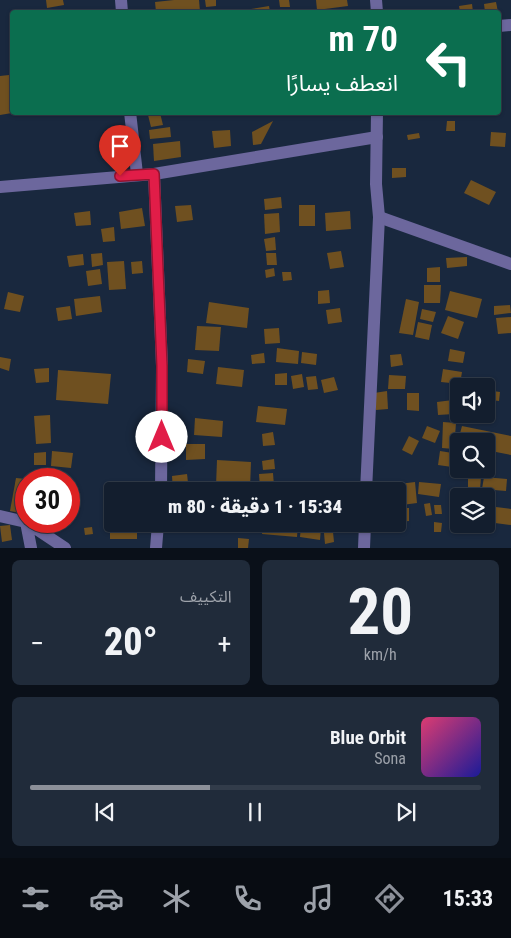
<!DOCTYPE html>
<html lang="ar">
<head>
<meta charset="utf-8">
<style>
  :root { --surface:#131e2e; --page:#202b3a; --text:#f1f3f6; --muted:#9da2aa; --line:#323c4a; --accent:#8c9099 }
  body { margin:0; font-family:"Roboto Condensed","Noto Sans Arabic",sans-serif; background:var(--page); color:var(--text); direction:rtl; height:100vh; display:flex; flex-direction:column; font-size:19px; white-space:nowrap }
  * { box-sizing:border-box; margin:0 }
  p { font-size:16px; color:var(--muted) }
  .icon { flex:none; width:28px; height:28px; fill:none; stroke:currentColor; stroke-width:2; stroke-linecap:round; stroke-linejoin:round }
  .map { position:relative; height:548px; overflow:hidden; direction:ltr }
  .sheet { display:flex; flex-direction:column; gap:12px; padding:12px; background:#0a1019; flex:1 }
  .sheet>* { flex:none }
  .banner { position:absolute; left:10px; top:10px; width:491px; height:105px; border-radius:5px; box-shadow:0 1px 4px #0004,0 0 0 1px var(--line); direction:rtl; background:#0b6e4f; color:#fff; overflow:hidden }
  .buttons { position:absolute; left:450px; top:378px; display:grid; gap:10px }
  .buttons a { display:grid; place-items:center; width:45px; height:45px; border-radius:5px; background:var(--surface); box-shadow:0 1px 4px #0004,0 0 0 1px var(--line); font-size:25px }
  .speed { position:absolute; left:15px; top:468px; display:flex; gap:10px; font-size:25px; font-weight:700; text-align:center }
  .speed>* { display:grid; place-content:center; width:65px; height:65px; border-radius:50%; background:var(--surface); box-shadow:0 1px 4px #0004,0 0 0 1px var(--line); line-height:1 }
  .speed .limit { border:8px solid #d22; background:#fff; color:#111 }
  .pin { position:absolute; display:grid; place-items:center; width:42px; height:42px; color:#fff; margin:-51px -21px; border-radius:50% 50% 50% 0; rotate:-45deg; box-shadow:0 0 5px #0007 }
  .pin .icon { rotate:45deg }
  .me { position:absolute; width:55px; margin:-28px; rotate:0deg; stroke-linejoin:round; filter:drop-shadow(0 0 4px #0008) }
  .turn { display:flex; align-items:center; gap:18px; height:105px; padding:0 20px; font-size:22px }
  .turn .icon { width:65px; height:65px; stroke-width:2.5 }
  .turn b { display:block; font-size:35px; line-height:42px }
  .big { font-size:38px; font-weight:800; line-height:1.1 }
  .sheet .tile { flex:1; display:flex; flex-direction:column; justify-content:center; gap:8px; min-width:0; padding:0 18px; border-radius:8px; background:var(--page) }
  .sheet .dial { align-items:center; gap:0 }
  .dial b { font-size:65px; line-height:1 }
  .song { display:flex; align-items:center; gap:15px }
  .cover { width:60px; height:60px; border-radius:8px; background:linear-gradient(135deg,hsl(340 70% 55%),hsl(240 70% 35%)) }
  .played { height:5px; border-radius:2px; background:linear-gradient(90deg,var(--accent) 40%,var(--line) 40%) }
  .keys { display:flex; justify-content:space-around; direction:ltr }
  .heat { display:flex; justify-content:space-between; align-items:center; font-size:28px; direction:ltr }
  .sheet .tiles { flex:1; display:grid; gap:12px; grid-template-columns:1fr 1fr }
  .tile:last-child { grid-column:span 2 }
  .trip { position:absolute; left:104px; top:482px; width:302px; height:50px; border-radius:5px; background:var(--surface); box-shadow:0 1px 4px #0004,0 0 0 1px var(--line); font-weight:800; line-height:50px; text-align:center; direction:rtl }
  .tab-bar { display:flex; height:80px; justify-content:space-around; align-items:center; background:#080c12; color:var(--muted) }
  .tab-bar .icon { width:35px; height:35px }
  .tab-bar .current { color:var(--accent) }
  .tab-bar b { font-size:22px; color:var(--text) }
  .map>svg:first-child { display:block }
  .building { fill:#6f5020 }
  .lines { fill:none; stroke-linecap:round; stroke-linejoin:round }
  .minor { stroke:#6c679d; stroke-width:12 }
  .route-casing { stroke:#92132f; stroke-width:12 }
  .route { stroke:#e11d48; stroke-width:9 }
</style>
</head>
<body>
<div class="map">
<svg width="511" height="548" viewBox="0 0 511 548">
  <rect width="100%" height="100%" fill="#19283e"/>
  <g class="building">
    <polygon points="46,0 63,0 64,5 47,8"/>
    <polygon points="174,0 199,0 200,12 156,12 155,2"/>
    <polygon points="205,0 216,0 216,6 206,7"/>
    <polygon points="279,0 289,0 290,7 280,7"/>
    <polygon points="316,0 347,0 348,6 317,10"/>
    <polygon points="496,2 498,12 485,12 484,4"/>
    <polygon points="472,4 473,12 460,12 459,6"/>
    <polygon points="269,6 270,12 252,12 251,9"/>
    <polygon points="9,75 12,113 0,115 0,76"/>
    <polygon points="160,113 163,125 151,127 148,115"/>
    <polygon points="273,121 261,144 253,145 252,132"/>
    <polygon points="447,121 455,121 455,131 446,131"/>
    <polygon points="170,127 171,137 150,139 149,130"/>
    <polygon points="230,130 231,146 214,148 212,131"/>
    <polygon points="491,132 506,133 505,147 490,146"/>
    <polygon points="419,133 420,138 408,140 407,135"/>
    <polygon points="180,141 181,157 154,161 153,144"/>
    <polygon points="119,145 121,158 108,160 106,147"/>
    <polygon points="392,168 406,168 406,177 392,178"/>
    <polygon points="471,180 496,192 489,205 464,193"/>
    <polygon points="281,197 282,208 265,210 264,199"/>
    <polygon points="191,205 193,220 177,222 175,206"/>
    <rect x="299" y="205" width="16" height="21"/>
    <polygon points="142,208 145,226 121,229 119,212"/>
    <polygon points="90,211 91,225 76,226 74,213"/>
    <polygon points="350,211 351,229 326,231 325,213"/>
    <polygon points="279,213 280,232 265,234 264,214"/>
    <polygon points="114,227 115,241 103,242 101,229"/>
    <polygon points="275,237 276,250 266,251 264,239"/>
    <polygon points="341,251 344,267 330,269 327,253"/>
    <polygon points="102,253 103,265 92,267 91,254"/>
    <polygon points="266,253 276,253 277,265 267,265"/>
    <polygon points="83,254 84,265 69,267 67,256"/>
    <polygon points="467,257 467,266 447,268 446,258"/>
    <polygon points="124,261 126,289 109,290 107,262"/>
    <polygon points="142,261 143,273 132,274 131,262"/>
    <polygon points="440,267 440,282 427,282 427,268"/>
    <polygon points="274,268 275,276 266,278 265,270"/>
    <polygon points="100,269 102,284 88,286 86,271"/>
    <polygon points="282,272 291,272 292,280 283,281"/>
    <polygon points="424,285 441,285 440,303 424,303"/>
    <polygon points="329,290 330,303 318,304 318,291"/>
    <polygon points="450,291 482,299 477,318 445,310"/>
    <polygon points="8,292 24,296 20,312 4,309"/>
    <polygon points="100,296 102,312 76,316 74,299"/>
    <polygon points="406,299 419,302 413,335 399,333"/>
    <polygon points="209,302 249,308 247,328 206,323"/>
    <polygon points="510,305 511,313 494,315 494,306"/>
    <polygon points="70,306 72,319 58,321 56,308"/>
    <polygon points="340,308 342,322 328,324 326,310"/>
    <polygon points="422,309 436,312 433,322 420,319"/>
    <polygon points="448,316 464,322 458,339 441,333"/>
    <polygon points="511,317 511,333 498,334 496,318"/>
    <polygon points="418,322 432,325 429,340 415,337"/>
    <polygon points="197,326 221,327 219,351 195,350"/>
    <polygon points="279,328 280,343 265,344 264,329"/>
    <polygon points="277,348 299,351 298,364 276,362"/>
    <polygon points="450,349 465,352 463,363 448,361"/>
    <polygon points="302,352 317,354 316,365 301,363"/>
    <polygon points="264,353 265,363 252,364 251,355"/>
    <polygon points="401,354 403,365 391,367 390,355"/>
    <polygon points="0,357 11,359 9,371 0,368"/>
    <polygon points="188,359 205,361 203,374 187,372"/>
    <polygon points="218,367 244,370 242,387 216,384"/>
    <polygon points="49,368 49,382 36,383 34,369"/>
    <polygon points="443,369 462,372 460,384 441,382"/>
    <polygon points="58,370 111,374 108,404 56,400"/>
    <polygon points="287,373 287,385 275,385 275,374"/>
    <polygon points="302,374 304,387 293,389 291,376"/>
    <polygon points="389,375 406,376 405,389 388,389"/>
    <polygon points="316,376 318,389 308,390 306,377"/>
    <polygon points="334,377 338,390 324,393 321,380"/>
    <polygon points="387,391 388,409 376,410 374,393"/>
    <polygon points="493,391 500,392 499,401 491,400"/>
    <polygon points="407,393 419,393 419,411 407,410"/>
    <polygon points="453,400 454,414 438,415 437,402"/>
    <polygon points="258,406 287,409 285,425 256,422"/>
    <polygon points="50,415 51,443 36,444 34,416"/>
    <polygon points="195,418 223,421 222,437 194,435"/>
    <polygon points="443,422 456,423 454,449 442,448"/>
    <polygon points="427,426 440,431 435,443 422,438"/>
    <polygon points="462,426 511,436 511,455 486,450 486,441 458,441"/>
    <polygon points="273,432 275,445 263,446 262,434"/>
    <polygon points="409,436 419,441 412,455 402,450"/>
    <polygon points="186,444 205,444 205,459 186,460"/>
    <polygon points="52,451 73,453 71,468 51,466"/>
    <polygon points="440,451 459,454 459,468 438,465"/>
    <polygon points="46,452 46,465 34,465 34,453"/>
    <polygon points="274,459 275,469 263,470 262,461"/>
    <polygon points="217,460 251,462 250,488 216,486"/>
    <polygon points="486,461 490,462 489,475 465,472 465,469 486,469"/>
    <polygon points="273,473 274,486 260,488 259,474"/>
    <polygon points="187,474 189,491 173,491 172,476"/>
    <polygon points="468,476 481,477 480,490 468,490"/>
    <polygon points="484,477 507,479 506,491 482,489"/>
    <polygon points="16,478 26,479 26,514 10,511"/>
    <polygon points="415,482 417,503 402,505 399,484"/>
    <polygon points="419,482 441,484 439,497 418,494"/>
    <polygon points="345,485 346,491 330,491 329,487"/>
    <polygon points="430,503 432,515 426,516 424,504"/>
    <polygon points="434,505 441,505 442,514 435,514"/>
    <polygon points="496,507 511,509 511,525 495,523"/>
    <polygon points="398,508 409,508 409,521 398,522"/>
    <polygon points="110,509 112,509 112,524 137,524 137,539 110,539"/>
    <polygon points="434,522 442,523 441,532 434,532"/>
    <polygon points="263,524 298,524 297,537 262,534"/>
    <polygon points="10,525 12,540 2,542 0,526"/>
    <polygon points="301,526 321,528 320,540 300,537"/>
    <polygon points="92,527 93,534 85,535 84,528"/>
    <polygon points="333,532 334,542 325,544 324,533"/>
    <polygon points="238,538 249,539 248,548 238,548"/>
  </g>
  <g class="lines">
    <g class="minor">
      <polyline points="121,0 122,12"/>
      <polyline points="376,0 377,12"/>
      <polyline points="499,26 511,25"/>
      <polyline points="130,112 137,174"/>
      <polyline points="154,174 162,366 161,491"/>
      <polyline points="0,187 154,174 377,137"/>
      <polyline points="379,217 511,264"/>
      <polyline points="366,491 379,217 376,184 377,112"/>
      <polyline points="0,516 26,522"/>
      <polyline points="31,548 26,522 65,548"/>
      <polyline points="156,548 158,524"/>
      <polyline points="364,548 365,524"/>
    </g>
  </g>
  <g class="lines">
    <defs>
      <polyline id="route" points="120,176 154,174 162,366 162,437"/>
    </defs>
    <use href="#route" class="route-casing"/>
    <use href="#route" class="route"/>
  </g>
</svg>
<div class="buttons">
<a><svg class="icon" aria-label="sound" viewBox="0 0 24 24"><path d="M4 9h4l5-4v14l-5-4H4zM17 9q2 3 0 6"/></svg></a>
<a><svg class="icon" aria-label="search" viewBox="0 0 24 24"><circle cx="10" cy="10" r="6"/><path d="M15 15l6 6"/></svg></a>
<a><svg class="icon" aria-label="layers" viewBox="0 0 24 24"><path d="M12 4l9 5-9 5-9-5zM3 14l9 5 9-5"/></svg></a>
</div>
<div class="speed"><div class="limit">30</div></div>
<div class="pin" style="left:120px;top:176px;background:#d93025"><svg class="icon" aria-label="arrive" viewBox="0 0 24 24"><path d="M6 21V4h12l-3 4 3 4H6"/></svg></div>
<svg class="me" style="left:162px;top:437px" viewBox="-20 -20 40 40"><circle r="19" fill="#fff"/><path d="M0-13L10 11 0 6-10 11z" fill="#e11d48"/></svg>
<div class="trip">15:34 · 1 دقيقة · 80 m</div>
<div class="banner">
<div class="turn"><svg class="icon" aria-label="left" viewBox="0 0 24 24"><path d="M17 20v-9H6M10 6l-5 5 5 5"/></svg><div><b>70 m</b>انعطف يسارًا</div></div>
</div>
</div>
<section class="sheet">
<div class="tiles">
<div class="tile dial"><b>20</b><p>km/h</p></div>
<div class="tile"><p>التكييف</p>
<div class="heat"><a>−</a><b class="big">20°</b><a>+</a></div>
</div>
<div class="tile">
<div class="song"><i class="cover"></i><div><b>Blue Orbit</b><p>Sona</p></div></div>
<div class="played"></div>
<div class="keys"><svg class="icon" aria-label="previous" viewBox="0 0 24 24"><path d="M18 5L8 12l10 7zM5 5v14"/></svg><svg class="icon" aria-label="pause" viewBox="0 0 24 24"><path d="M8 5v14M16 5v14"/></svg><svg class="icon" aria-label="next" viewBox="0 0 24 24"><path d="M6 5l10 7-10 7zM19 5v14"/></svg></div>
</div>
</div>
</section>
<nav class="tab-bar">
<b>15:33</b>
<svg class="icon current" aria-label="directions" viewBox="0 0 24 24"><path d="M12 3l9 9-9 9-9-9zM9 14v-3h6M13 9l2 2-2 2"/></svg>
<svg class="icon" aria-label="music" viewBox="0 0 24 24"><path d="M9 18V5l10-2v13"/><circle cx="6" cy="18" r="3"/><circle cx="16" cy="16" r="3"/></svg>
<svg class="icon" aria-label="phone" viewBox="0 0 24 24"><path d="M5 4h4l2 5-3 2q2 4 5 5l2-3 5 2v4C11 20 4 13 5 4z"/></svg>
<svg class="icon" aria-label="climate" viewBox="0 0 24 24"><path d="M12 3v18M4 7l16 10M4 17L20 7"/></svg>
<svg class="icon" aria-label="car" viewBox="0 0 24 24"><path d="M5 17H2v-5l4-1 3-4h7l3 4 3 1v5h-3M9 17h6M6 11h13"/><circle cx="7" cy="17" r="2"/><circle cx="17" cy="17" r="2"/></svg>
<svg class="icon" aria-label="filters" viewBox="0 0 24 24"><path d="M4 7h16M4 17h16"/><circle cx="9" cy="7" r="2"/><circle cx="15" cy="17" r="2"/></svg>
</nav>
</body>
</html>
